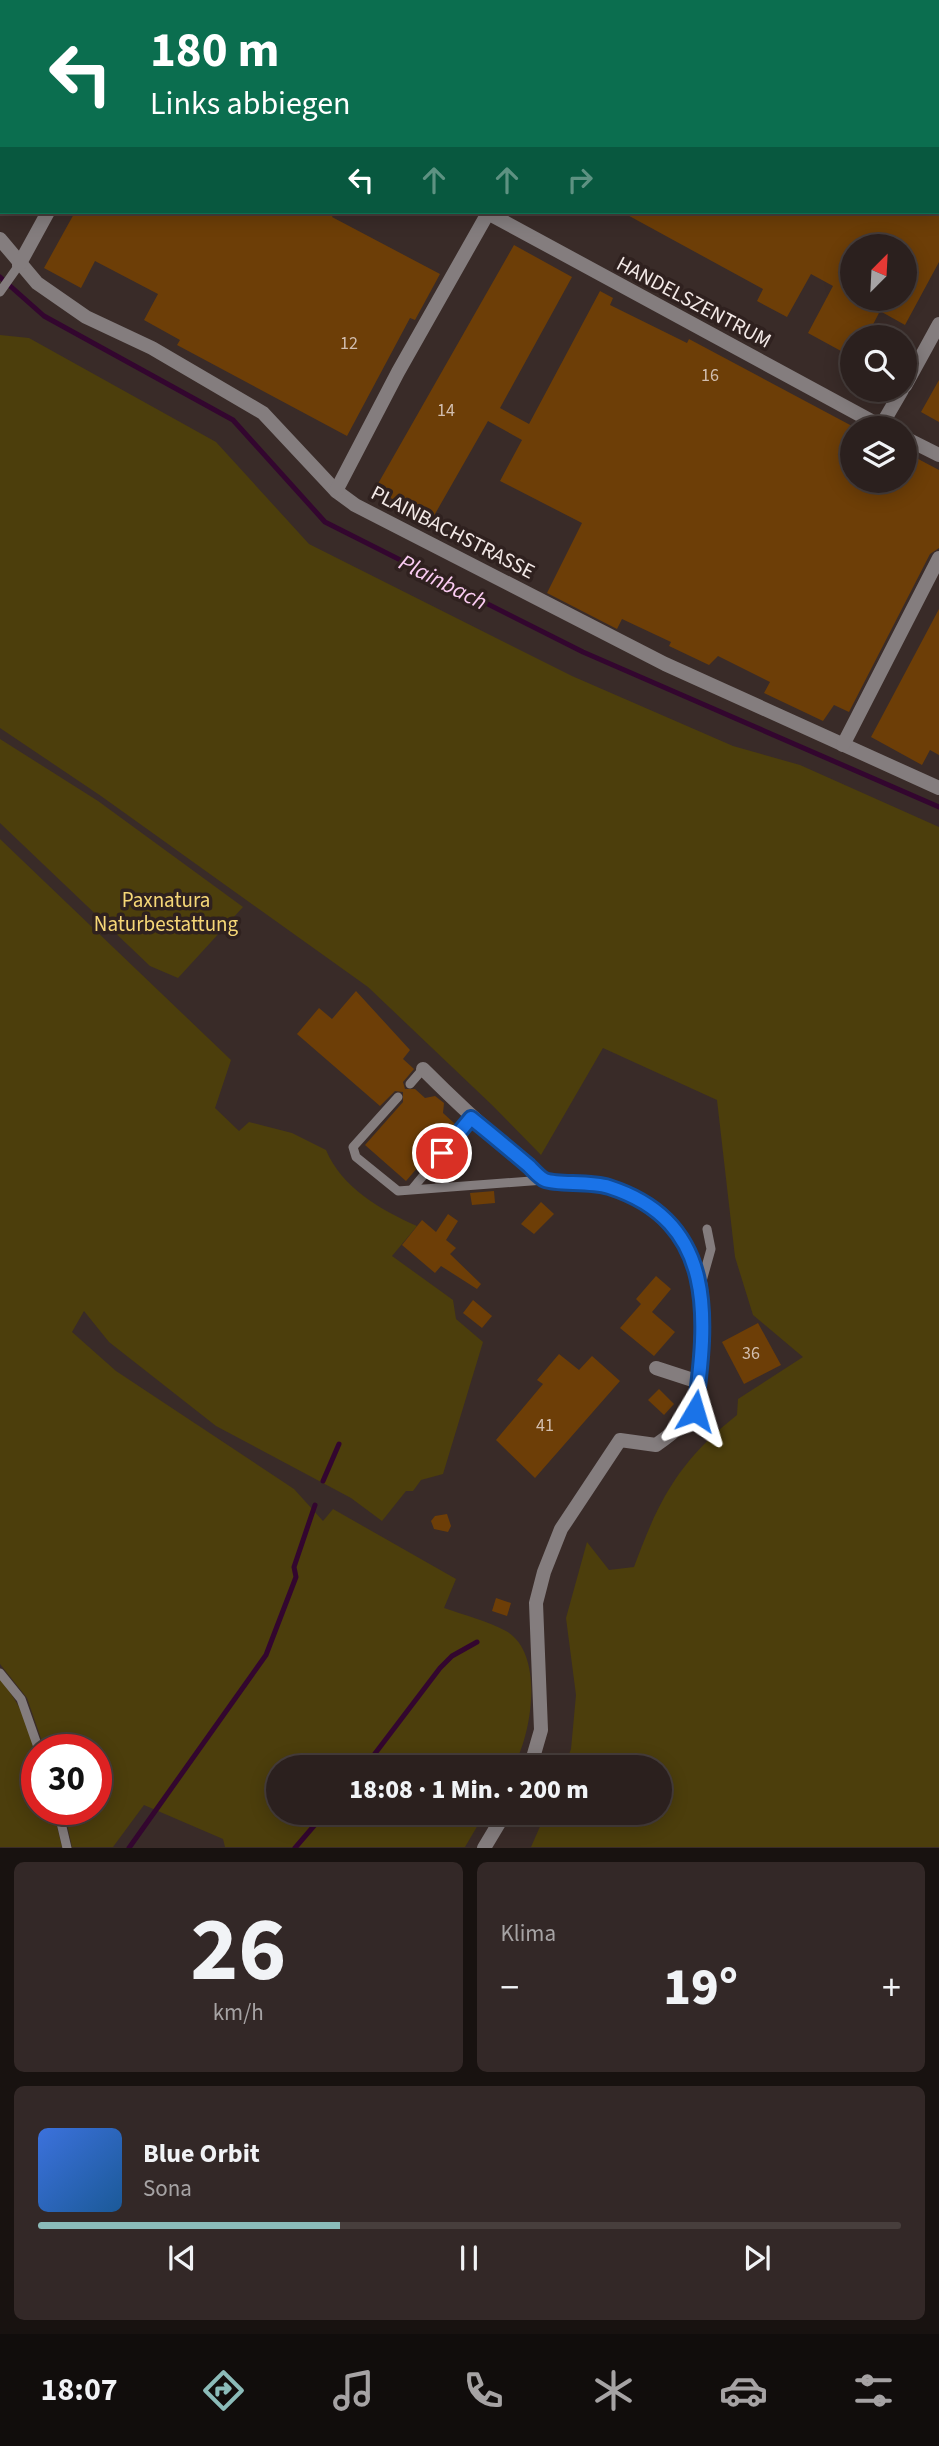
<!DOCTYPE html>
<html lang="de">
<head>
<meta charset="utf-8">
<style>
  :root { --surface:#2b201e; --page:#332827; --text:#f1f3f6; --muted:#a6a3a4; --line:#473e3c; --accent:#8bbbb9 }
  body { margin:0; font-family:"Source Sans 3",sans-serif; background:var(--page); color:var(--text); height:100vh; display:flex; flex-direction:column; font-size:26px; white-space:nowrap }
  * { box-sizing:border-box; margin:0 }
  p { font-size:23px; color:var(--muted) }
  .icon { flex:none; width:38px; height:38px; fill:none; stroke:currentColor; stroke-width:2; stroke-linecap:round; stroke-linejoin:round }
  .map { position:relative; height:1848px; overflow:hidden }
  .side { display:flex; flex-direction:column; gap:14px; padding:14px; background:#181210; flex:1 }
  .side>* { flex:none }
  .banner { position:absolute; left:0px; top:0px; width:940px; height:214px; box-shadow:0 4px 18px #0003,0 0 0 2px var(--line); background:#0b6e4f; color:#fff; overflow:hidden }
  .needle { width:46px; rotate:24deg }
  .controls { position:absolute; left:840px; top:234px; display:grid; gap:14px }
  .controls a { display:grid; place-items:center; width:77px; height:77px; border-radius:50%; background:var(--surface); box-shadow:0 4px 18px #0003,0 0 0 2px var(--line); font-size:35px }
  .speed { position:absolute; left:21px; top:1734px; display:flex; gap:14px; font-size:35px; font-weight:700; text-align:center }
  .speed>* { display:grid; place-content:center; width:91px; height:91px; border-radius:50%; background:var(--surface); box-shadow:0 4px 18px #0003,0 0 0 2px var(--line); line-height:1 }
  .speed .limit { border:10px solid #d22; background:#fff; color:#111 }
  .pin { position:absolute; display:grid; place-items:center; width:60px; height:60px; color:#fff; margin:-30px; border:4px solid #fff; border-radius:50%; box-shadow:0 2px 7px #0007 }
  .me { position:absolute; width:77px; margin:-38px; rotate:7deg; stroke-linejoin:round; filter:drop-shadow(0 0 5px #0008) }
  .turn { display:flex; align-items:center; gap:24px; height:147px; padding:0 35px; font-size:32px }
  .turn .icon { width:91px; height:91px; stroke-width:2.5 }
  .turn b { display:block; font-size:49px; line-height:60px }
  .lanes { display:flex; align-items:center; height:66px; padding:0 35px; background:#0003; justify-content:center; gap:35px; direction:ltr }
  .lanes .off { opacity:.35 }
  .big { font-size:52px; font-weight:800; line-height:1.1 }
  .side .card { flex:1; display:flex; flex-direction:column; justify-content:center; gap:10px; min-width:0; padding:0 24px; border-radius:10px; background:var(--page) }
  .side .dial { align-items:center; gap:0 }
  .dial b { font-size:91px; line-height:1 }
  .song { display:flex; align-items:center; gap:21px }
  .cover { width:84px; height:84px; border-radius:10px; background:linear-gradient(135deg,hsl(220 70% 55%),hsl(210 70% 35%)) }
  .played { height:7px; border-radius:4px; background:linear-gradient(90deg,var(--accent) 35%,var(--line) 35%) }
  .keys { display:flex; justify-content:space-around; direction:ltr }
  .heat { display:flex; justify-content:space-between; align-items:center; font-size:38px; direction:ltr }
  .side .tiles { flex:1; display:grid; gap:14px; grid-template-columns:1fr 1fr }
  .card:last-child { grid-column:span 2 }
  .trip { position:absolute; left:266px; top:1755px; width:406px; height:70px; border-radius:35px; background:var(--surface); box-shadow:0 4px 18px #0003,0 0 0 2px var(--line); font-weight:800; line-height:70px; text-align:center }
  .tab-bar { display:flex; height:112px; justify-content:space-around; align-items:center; background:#110d0c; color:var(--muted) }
  .tab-bar .icon { width:49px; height:49px }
  .tab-bar .selected { color:var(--accent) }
  .tab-bar b { font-size:32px; color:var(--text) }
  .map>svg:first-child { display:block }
  .green { fill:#4c3e0c }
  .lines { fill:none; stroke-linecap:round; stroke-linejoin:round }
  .stream { stroke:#33062f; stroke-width:5 }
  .building { fill:#6d3e07; fill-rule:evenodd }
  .lane { stroke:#847d7e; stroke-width:9 }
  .street { stroke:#847d7e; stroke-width:14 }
  .primary { stroke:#dacace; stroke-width:18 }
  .route-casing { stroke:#114b97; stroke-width:18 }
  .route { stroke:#1a73e8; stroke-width:12 }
  .labels { text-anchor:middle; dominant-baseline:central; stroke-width:7; stroke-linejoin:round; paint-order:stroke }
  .number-label { font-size:18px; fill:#d2beaf }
  .street-label { font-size:21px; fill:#f3e9e7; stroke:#2f211f }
  .park-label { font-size:21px; fill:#f6d777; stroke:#2f211f }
  .water-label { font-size:23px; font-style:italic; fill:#fbccf3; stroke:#2f211f }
</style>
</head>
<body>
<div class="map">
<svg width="939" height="1848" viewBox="0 0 939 1848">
  <rect width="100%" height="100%" fill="#392b28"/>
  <g class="green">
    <path d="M 0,335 L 29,338 L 216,442 L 309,544 L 572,676 L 733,746 L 800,765 L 939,827 L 939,1847 L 531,1847 L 546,1813 L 660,1813 L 660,1768 L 564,1767 L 571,1749 L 576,1695 L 566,1618 L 587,1542 L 609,1570 L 634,1567 C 659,1499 679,1461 737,1415 L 738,1399 L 803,1357 L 753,1315 L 735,1257 L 717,1100 L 603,1048 L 541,1155 L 492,1105 L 368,987 L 101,796 L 0,728 Z"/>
    <polygon points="0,739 98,801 243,907 178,978 150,966 0,823"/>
    <path d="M 0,839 L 231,1060 L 215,1108 L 239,1131 L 249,1122 L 292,1133 L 326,1150 C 342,1188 381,1210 417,1226 L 392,1256 L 453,1300 L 456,1319 L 483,1342 L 443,1474 L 421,1480 L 413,1491 L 406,1491 L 382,1521 L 351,1498 L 216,1426 L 109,1342 L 84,1311 L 72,1332 L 116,1371 L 294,1489 L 323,1521 L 333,1509 L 456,1579 L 444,1608 C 464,1615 488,1621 506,1631 C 545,1653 532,1735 513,1767 L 278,1768 L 278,1813 L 485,1813 L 465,1847 L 225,1847 L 223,1839 L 144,1805 L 113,1847 L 72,1847 L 64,1810 L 96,1810 L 96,1750 L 45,1750 L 27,1698 L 0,1664 Z"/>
    <path d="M 0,1679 C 35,1722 37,1756 37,1810 L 53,1810 L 62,1847 L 0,1847 Z"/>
  </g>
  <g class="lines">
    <g class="stream">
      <polyline points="0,277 44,316 233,420 325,522 583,652 939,807"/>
      <polyline points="323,1481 339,1444"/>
      <polyline points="364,1768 440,1668 452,1656 477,1642"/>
      <polyline points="129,1848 266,1655 296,1577 294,1567 315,1505"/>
      <polyline points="295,1848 325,1813"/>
    </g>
  </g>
  <g class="building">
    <polygon points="75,212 335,212 332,217 440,274 415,320 410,318 347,436 177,345 180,340 144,320 158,294 95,261 81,288 44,268"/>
    <path d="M 622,212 L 939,212 L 939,262 L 905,325 L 880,311 L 866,338 L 852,338 L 852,357 L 808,333 L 833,286 L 811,274 L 787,317 L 757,301 L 763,289 ZM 852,247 L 905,247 L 905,299 L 852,299 Z"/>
    <polygon points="514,245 572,277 500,408 529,424 600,291 613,298 610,305 687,343 689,339 852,426 852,481 905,481 905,452 939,470 939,548 930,554 849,712 834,705 823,721 764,693 770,682 718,656 709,665 669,646 671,642 622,619 617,629 547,593 582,523 500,481 522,440 488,421 431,521 375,489"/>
    <polygon points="939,380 939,422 921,412"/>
    <polygon points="939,609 939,755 930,750 922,765 871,737"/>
    <polygon points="356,991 410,1050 403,1059 414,1069 403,1082 405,1089 415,1089 425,1098 435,1096 444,1103 443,1113 455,1124 406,1181 365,1145 403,1102 403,1092 395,1091 380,1106 297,1034 319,1008 332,1019"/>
    <polygon points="494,1191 495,1203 472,1205 470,1193"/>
    <polygon points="541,1202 554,1214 534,1234 521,1224"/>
    <polygon points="448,1214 458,1221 446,1240 456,1248 450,1254 481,1284 477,1289 441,1266 435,1273 402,1245 422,1220 436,1232"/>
    <polygon points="656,1276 671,1289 652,1312 675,1332 654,1356 620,1328 641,1304 636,1299"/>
    <polygon points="473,1300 492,1316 482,1328 463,1313"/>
    <polygon points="758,1323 781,1365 744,1384 722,1342"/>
    <polygon points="559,1354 579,1370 592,1356 620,1381 535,1478 496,1440 543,1384 537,1380"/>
    <polygon points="659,1389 674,1404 664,1415 648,1400"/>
    <polygon points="447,1514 451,1526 448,1532 434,1529 431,1521 435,1516"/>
    <polygon points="496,1598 511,1603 507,1616 492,1611"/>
  </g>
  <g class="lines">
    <g class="lane">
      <polyline points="0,292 19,265"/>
      <polyline points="410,1084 423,1069"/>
      <polyline points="398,1097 353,1147 356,1157 398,1191 544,1180"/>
      <polyline points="413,1188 471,1118"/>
      <polyline points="702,1281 711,1249 707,1229"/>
      <polyline points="0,1673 21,1699 39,1750"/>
      <polyline points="58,1810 67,1848"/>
    </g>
    <g class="street">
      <polyline points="37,0 40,2"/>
      <polyline points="160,2 161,0"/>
      <polyline points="486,212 886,429"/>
      <polyline points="0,239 37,283 86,317 152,348 263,413 336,491 355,505 665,664 939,788"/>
      <polyline points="19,265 48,212"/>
      <polyline points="905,386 939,324"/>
      <polyline points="881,426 902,390"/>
      <polyline points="905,438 939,455"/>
      <polyline points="336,491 398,372 488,213"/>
      <polyline points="843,745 939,558"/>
      <path d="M 423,1069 C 455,1101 487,1131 521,1159 C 528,1165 537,1177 545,1180 C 559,1185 582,1180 598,1184 C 646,1197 690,1231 700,1282 C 704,1303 701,1329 700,1351 C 698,1403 702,1413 656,1445 L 620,1440 L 561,1529 L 544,1572 L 536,1603 L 541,1730 L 530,1768"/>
      <polyline points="656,1368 699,1382"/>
      <polyline points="484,1848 505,1813"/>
    </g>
    <g class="primary">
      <polyline points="789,0 793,2"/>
      <polyline points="938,65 939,65"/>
    </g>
  </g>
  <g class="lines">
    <defs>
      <path id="route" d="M 442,1153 L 471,1118 C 491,1134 510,1150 529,1166 C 533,1170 540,1178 545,1180 C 558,1185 589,1181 609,1187 C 718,1222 707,1319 695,1411"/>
    </defs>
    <use href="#route" class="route-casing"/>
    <use href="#route" class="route"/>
  </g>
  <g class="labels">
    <g class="number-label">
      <text x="349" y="343">12</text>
      <text x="710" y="375">16</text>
      <text x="446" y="410">14</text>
      <text x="751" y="1353">36</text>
      <text x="545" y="1425">41</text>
    </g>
    <g class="street-label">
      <text transform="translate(694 302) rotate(28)">HANDELSZENTRUM</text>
      <text transform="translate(453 532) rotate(27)">PLAINBACHSTRASSE</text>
    </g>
    <g class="park-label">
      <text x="166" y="900">Paxnatura<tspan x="166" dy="24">Naturbestattung</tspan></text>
    </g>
    <g class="water-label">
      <text transform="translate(443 582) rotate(27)">Plainbach</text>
    </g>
  </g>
</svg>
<div class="controls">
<a><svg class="needle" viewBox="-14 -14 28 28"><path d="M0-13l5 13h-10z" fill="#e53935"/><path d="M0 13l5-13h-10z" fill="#a6a3a4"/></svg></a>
<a><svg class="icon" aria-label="search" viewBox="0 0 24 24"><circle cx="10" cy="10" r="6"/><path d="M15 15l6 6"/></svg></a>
<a><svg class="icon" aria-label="layers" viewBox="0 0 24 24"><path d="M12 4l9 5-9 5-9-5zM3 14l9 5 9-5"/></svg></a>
</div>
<div class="speed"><div class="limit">30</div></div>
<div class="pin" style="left:442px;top:1153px;background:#d93025"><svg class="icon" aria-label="arrive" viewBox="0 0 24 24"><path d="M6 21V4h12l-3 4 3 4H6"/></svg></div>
<svg class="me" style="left:695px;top:1411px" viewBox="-20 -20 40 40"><path d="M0-17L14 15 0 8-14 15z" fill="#1a73e8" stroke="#fff" stroke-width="4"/></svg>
<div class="trip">18:08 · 1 Min. · 200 m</div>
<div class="banner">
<div class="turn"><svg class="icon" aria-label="left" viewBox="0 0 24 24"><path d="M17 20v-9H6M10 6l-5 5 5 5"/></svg><div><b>180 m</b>Links abbiegen</div></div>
<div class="lanes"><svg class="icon" aria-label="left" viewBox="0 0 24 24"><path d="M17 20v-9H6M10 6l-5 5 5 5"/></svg><svg class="icon off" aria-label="ahead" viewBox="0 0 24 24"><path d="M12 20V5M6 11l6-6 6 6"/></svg><svg class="icon off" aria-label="ahead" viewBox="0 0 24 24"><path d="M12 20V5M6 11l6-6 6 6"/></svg><svg class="icon off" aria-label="right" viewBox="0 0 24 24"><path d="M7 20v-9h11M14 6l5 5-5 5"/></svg></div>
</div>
</div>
<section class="side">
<div class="tiles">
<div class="card dial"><b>26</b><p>km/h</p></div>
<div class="card"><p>Klima</p>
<div class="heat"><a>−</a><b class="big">19°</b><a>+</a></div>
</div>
<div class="card">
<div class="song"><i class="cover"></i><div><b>Blue Orbit</b><p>Sona</p></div></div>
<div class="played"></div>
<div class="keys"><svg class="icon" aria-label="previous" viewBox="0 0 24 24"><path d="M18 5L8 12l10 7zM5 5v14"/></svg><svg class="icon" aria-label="pause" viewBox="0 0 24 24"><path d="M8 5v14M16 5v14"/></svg><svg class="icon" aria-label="next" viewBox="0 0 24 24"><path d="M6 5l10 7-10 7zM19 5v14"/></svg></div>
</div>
</div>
</section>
<nav class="tab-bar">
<b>18:07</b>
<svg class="icon selected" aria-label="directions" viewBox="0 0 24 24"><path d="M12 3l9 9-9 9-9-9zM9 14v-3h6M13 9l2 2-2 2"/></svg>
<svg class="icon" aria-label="music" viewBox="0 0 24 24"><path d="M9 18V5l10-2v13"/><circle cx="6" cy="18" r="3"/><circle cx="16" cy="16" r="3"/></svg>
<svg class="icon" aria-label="phone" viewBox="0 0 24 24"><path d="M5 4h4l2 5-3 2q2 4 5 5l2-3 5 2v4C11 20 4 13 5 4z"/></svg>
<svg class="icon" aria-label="climate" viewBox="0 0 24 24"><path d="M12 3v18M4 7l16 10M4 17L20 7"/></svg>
<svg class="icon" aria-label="car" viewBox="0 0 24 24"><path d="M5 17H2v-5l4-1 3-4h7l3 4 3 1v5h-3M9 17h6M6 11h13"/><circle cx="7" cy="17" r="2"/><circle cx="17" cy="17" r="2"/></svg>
<svg class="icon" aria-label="filters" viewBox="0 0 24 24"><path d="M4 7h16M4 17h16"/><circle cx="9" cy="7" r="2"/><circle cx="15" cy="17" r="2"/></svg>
</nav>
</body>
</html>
